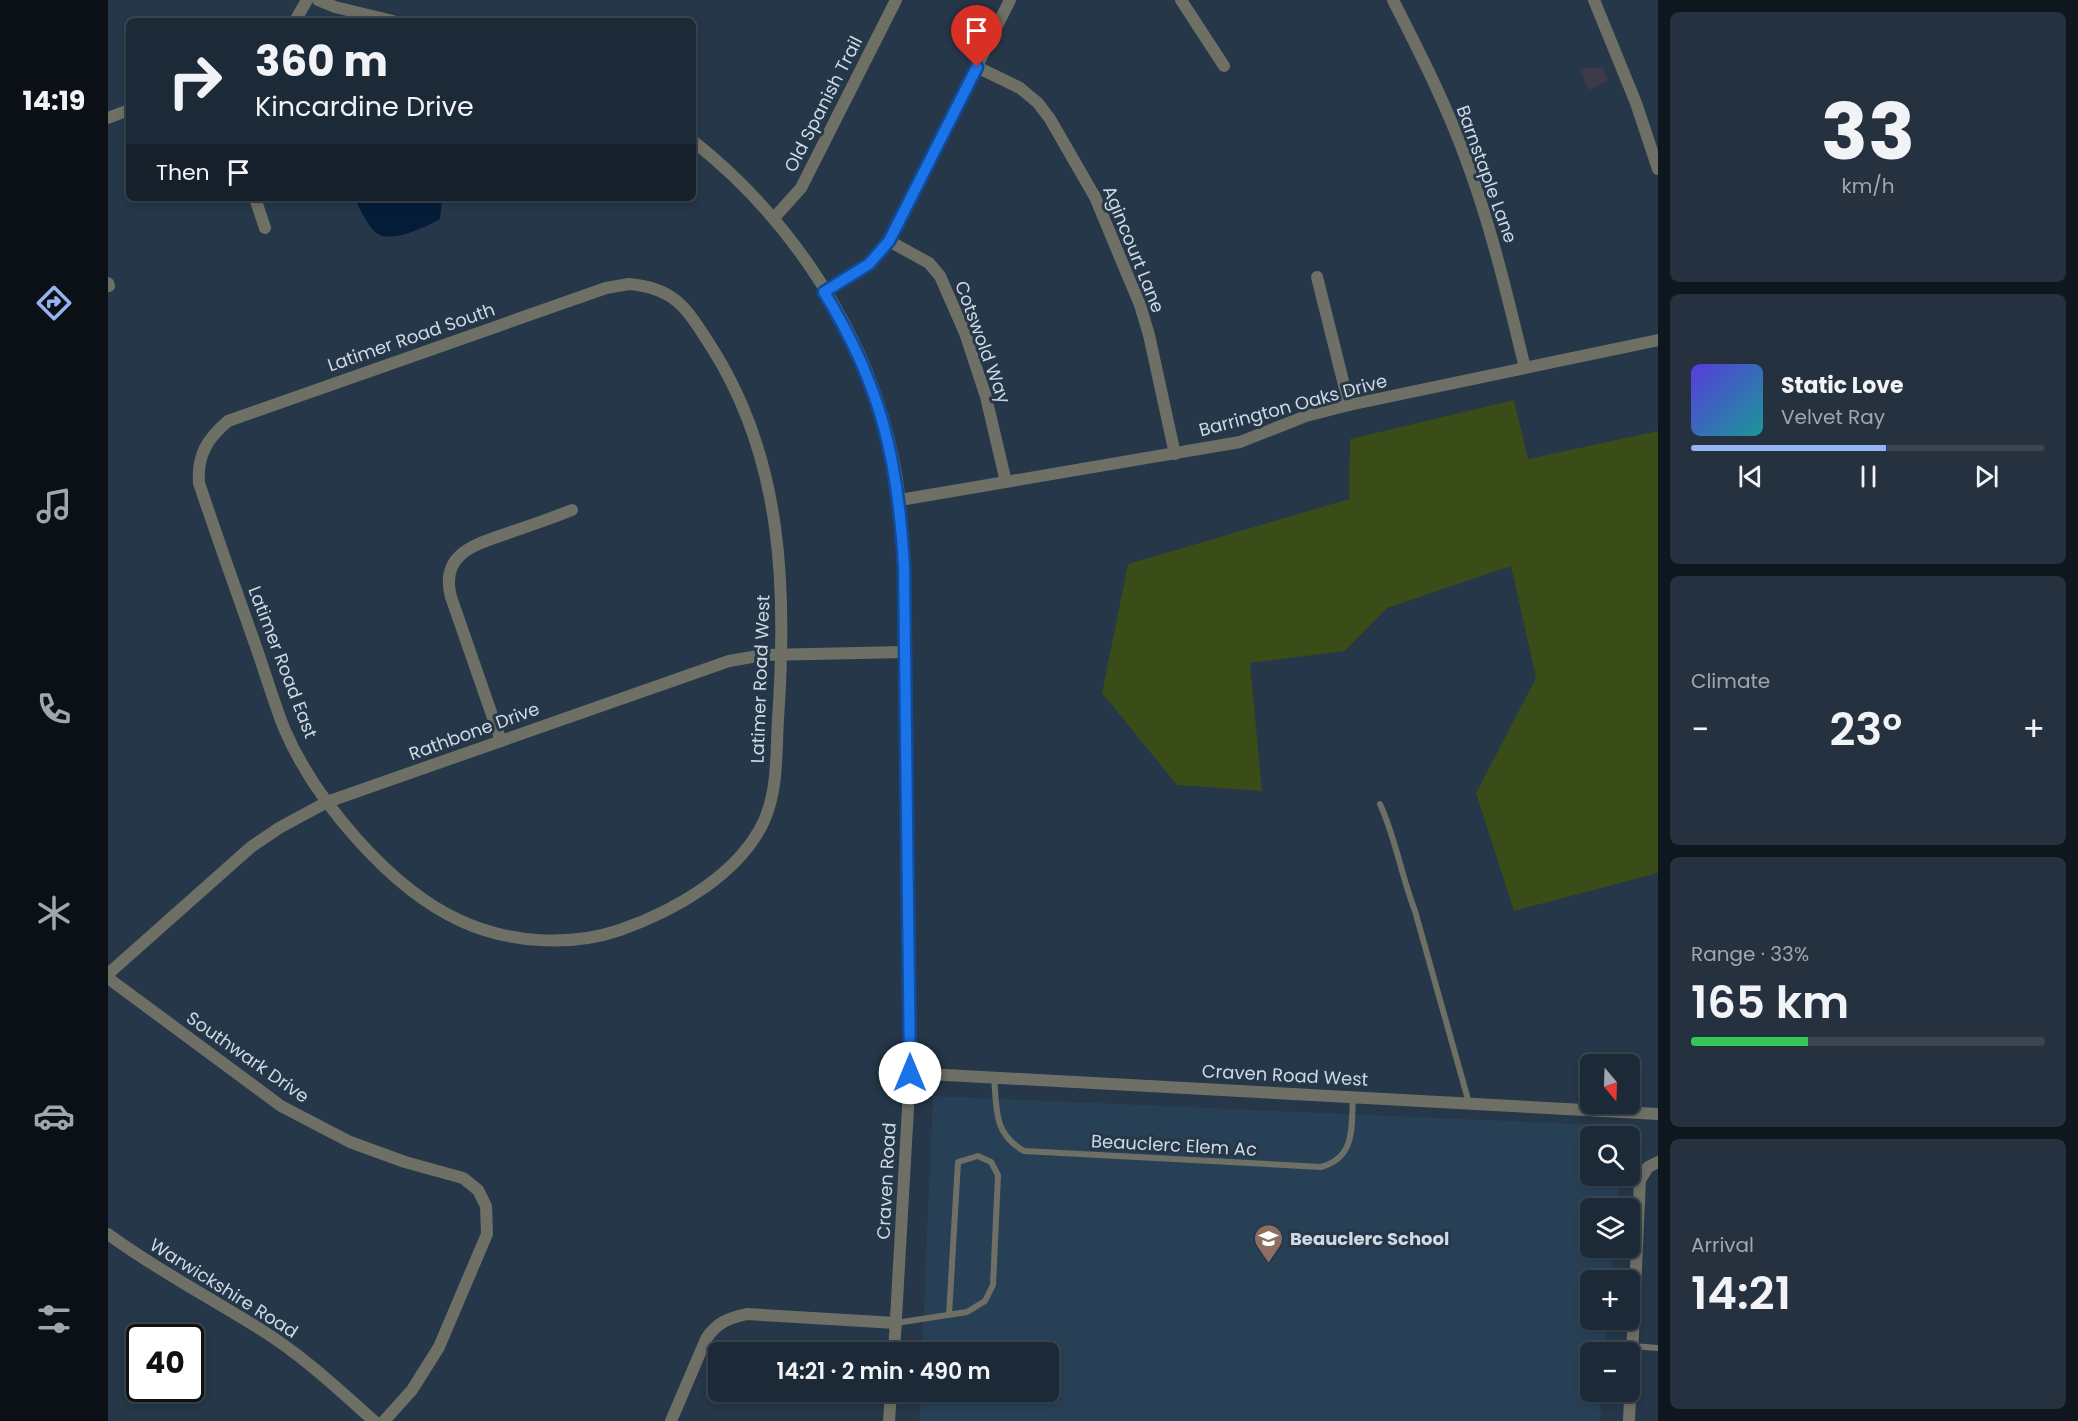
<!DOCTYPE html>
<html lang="en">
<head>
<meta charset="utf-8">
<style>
  :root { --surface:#1c2936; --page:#25313e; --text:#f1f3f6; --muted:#a0a6ad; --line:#3a4551; --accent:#95b2f1 }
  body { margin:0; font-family:Poppins,sans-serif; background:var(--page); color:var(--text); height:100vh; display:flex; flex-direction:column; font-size:22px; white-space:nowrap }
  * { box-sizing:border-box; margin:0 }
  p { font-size:20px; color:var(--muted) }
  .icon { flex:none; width:33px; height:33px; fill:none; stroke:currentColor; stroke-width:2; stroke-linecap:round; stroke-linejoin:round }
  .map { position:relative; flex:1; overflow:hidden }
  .drawer { display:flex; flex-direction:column; gap:12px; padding:12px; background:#0f171e; width:420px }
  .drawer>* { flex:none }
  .top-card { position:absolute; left:18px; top:18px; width:570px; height:183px; border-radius:9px; box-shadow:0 3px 9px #0003,0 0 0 2px var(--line); background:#1c2936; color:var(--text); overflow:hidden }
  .needle { width:39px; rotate:161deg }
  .controls { position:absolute; left:1472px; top:1054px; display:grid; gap:12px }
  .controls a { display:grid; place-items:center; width:60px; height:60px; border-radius:9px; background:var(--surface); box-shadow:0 3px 9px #0003,0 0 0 2px var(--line); font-size:30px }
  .speed { position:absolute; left:18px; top:1324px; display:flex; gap:12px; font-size:30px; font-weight:700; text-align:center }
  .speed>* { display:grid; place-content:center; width:78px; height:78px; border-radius:50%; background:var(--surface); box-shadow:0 3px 9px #0003,0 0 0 2px var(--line); line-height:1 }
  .speed .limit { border:3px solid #111; border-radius:9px; background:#fff; color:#111 }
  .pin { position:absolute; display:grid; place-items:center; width:51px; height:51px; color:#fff; margin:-62px -26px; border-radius:50% 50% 50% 0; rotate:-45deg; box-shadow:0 0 6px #0007 }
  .pin .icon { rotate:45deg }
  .me { position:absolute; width:66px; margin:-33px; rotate:0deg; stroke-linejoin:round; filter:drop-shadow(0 0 4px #0008) }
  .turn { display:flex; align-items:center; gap:21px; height:126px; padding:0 30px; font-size:27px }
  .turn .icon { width:78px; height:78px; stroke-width:2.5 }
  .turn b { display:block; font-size:42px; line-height:51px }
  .then { display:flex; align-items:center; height:57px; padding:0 30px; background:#0003; gap:12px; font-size:22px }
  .big { font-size:45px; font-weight:600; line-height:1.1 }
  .drawer .tile { flex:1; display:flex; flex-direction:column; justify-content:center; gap:9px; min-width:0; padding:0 21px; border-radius:9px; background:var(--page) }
  .drawer .dial { align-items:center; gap:0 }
  .dial b { font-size:78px; line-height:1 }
  .song { display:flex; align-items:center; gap:18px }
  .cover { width:72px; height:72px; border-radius:9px; background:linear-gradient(135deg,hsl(250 70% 55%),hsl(180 70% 35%)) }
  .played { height:6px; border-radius:3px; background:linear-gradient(90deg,var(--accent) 55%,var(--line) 55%) }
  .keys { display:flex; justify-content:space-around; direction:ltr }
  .heat { display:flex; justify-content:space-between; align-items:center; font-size:33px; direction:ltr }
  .charge { height:9px; border-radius:4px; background:linear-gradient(90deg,#34c759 33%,var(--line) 0) }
  .trip { position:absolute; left:600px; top:1342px; width:351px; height:60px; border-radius:9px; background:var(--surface); box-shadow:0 3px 9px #0003,0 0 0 2px var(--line); font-weight:600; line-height:60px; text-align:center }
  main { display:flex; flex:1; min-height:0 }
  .dock { display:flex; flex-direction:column; width:108px; justify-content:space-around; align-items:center; background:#0b1016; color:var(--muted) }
  .dock .icon { width:42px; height:42px }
  .dock .current { color:var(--accent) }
  .dock b { font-size:27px; color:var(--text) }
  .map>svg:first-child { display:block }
  .built { fill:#284056 }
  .industrial { fill:#3e3a4b }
  .green { fill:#3a4c17 }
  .water { fill:#041c37 }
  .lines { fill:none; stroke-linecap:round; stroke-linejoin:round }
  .service { stroke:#6e7065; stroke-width:6 }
  .minor { stroke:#6e7065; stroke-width:12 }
  .tertiary { stroke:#6e7065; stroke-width:12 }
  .route-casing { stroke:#114b97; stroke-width:15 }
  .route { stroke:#1a73e8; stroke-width:10 }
  .labels { text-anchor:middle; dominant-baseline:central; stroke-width:6; stroke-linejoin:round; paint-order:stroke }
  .street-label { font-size:18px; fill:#ced9e4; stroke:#253748 }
  .poi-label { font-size:18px; font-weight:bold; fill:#ced9e4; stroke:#253748; text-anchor:start }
</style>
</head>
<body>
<main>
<nav class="dock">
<b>14:19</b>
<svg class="icon current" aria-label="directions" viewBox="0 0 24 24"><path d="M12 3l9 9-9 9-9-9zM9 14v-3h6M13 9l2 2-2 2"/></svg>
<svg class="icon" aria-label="music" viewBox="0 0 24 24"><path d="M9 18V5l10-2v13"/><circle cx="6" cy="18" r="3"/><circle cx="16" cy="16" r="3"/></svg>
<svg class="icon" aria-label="phone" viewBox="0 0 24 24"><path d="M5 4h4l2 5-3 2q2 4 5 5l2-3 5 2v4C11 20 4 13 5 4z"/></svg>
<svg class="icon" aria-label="climate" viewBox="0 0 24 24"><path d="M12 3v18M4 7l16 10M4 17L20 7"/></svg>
<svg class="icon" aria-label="car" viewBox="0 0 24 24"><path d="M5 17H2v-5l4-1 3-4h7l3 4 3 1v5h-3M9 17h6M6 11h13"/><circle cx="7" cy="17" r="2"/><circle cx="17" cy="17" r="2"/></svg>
<svg class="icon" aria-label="filters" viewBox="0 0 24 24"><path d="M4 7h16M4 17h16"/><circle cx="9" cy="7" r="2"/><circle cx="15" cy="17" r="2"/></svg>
</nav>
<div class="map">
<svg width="1550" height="1421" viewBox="0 0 1550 1421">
  <rect width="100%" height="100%" fill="#253748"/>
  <polygon class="built" points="825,1096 1515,1126 1515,1137 1482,1137 1482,1176 1511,1176 1509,1209 1482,1209 1482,1248 1506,1248 1503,1281 1482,1281 1482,1320 1500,1320 1497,1353 1482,1353 1482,1392 1494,1392 1492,1421 811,1421 813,1392 940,1392 940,1353 814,1353"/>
  <polygon class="industrial" points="1480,67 1495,68 1500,81 1481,90 1472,70"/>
  <polygon class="green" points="1406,400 1420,459 1550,431 1550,873 1406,911 1368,793 1428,678 1403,566 1279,608 1237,651 1142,663 1154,791 1069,785 994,693 1020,564 1241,499 1242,439"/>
  <path class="water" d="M 246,198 L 334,198 L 332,219 C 317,227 280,246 266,231 C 258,222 252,208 246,198 Z"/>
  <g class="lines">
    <g class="service">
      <path d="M 1272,804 C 1288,839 1293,875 1307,911 L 1361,1103"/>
      <path d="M 886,1077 C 889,1110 885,1133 916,1151 L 1213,1167 C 1248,1157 1243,1128 1245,1097"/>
      <polyline points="788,1323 859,1312 877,1301 885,1285 890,1175 883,1162 870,1156 850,1162 841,1315"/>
      <polyline points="1524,1346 1550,1348"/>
    </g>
    <g class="minor">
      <polyline points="1073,0 1116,66"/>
      <path d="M 1285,0 C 1312,53 1339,106 1359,162 C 1384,229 1400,299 1417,368"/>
      <polyline points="1486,0 1528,103 1550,169"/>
      <polyline points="187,21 199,0"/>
      <polyline points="869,67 912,88 930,103 942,119 987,197 1032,305 1041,335 1067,454"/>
      <polyline points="0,118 21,110"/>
      <polyline points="147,198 157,228"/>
      <polyline points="666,218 693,188 788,0"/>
      <polyline points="781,241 821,263 832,276 857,333 878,397 898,482"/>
      <polyline points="1209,277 1241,405"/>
      <polyline points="0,283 1,286"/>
      <path d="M 521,284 C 569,288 580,311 604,348 C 675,460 679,590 670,719 C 668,753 670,790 656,821 C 631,875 566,911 512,930 C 462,947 401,943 353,921 C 282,889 206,799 176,728 C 165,700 157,672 147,644 C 128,590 109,537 91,483 C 89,455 99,439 120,421 L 498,288 Z"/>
      <polyline points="716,292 761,264 781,241 902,0"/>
      <polyline points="792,500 1132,442 1198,416 1241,405 1550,340"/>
      <path d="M 393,741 L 343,597 C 331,552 370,544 403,532 C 424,525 444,518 464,510"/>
      <polyline points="0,974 143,847 171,828 219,802 621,661 656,655 797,652"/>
      <polyline points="0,978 173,1106 242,1142 297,1162 355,1178 370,1190 378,1206 379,1234 331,1347 304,1390 276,1421"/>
      <polyline points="802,1073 1550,1114"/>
      <path d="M 0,1234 C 49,1270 101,1297 152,1329 C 194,1355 230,1389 266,1421"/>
      <path d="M 563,1421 L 598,1339 C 609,1322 621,1318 639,1314 L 788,1323"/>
      <polyline points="1521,1421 1532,1180 1540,1167 1550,1162"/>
    </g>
    <g class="tertiary">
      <polyline points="210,0 227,7 285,21"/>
      <path d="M 585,141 C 685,220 762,338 786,463 C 793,498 794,533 796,568 L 802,1073 L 786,1353"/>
      <polyline points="781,1421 783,1392"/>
    </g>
  </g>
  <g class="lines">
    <defs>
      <path id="route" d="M 802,1073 L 796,567 C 790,459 773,385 716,292 L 761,264 L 781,241 L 869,67"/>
    </defs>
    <use href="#route" class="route-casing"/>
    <use href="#route" class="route"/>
  </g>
  <defs>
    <symbol id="school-pin" viewBox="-11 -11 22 30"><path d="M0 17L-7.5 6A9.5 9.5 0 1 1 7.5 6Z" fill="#8d6e63" stroke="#253748"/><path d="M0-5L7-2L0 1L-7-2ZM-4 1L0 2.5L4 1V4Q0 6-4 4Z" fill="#fff"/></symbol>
  </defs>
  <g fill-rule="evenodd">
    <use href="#school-pin" x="1144" y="1222" width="33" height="45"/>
  </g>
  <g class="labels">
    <g class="street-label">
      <text transform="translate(715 104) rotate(-63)">Old Spanish Trail</text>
      <text transform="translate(1379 174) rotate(70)">Barnstaple Lane</text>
      <text transform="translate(1026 249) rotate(68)">Agincourt Lane</text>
      <text transform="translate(303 337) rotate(-19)">Latimer Road South</text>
      <text transform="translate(875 342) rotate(70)">Cotswold Way</text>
      <text transform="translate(1185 405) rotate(-15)">Barrington Oaks Drive</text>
      <text transform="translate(175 662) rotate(69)">Latimer Road East</text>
      <text transform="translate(652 679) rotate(-88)">Latimer Road West</text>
      <text transform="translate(366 731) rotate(-20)">Rathbone Drive</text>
      <text transform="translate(140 1057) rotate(35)">Southwark Drive</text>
      <text transform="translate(1177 1075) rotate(3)">Craven Road West</text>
      <text transform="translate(1066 1145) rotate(3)">Beauclerc Elem Ac</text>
      <text transform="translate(778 1181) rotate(-87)">Craven Road</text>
      <text transform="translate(116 1288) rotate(32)">Warwickshire Road</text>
    </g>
    <g class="poi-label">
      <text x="1182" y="1238">Beauclerc School</text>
    </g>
  </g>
</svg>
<div class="controls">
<a><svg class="needle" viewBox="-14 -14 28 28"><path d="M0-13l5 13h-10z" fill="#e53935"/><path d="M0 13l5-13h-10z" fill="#a0a6ad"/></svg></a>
<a><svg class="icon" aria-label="search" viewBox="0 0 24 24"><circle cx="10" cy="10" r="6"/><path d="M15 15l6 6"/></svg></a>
<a><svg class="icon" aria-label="layers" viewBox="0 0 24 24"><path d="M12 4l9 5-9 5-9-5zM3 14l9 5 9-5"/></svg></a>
<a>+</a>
<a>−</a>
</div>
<div class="speed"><div class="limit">40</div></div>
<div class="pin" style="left:869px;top:67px;background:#d93025"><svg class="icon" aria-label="arrive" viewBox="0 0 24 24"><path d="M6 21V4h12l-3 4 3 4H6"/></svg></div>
<svg class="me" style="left:802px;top:1073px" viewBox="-20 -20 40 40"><circle r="19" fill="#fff"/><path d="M0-13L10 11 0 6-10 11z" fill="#1a73e8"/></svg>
<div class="trip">14:21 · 2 min · 490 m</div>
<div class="top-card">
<div class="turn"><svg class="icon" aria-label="right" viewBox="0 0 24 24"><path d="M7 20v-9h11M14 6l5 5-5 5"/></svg><div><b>360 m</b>Kincardine Drive</div></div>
<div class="then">Then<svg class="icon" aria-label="arrive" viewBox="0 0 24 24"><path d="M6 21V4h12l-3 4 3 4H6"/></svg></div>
</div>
</div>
<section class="drawer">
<div class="tile dial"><b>33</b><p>km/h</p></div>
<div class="tile">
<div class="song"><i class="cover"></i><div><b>Static Love</b><p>Velvet Ray</p></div></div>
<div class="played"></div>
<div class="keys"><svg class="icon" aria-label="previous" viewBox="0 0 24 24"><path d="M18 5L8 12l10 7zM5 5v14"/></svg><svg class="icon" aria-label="pause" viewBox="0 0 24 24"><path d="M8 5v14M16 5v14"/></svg><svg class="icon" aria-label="next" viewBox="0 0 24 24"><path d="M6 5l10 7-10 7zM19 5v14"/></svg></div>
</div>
<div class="tile"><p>Climate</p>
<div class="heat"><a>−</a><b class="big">23°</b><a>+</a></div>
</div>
<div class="tile"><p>Range · 33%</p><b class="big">165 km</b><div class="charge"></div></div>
<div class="tile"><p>Arrival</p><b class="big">14:21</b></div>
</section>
</main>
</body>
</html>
